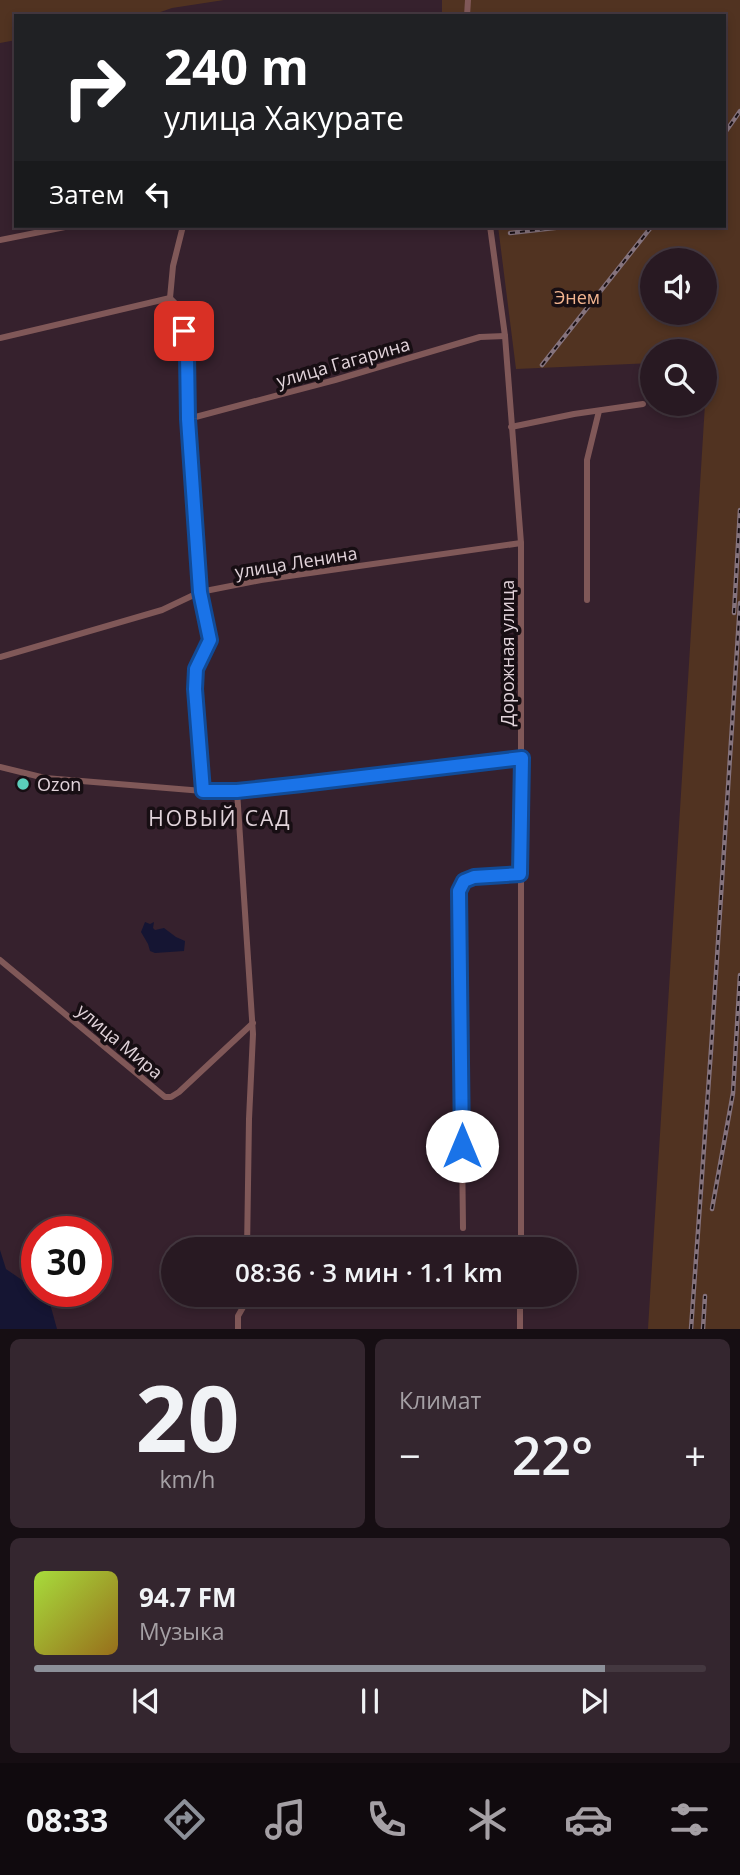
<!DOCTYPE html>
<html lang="ru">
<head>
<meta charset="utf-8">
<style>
  :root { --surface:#281922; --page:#34262f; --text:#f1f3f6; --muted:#a5a0a5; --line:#443840; --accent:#8c9099 }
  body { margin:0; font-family:"Open Sans",sans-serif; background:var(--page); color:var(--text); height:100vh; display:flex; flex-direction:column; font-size:26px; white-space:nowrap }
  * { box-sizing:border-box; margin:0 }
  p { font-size:23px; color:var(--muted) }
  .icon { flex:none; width:38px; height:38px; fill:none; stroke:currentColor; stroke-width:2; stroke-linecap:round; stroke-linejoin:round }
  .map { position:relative; height:1329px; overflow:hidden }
  .panel { display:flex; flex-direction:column; gap:10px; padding:10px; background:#160e13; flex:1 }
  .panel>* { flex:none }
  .hud { position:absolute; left:14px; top:14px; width:712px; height:214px; border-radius:0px; box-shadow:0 4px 10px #0003,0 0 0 2px var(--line); background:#202124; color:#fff; overflow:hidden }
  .fabs { position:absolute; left:640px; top:248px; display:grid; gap:14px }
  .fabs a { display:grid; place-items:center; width:77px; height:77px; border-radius:50%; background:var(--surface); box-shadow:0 4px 10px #0003,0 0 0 2px var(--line); font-size:35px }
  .speed { position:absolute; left:21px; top:1216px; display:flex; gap:14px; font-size:35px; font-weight:700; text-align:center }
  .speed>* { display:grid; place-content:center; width:91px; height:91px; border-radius:50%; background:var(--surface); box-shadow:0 4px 10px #0003,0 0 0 2px var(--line); line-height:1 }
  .speed .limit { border:10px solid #d22; background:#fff; color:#111 }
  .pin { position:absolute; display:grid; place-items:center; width:60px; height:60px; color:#fff; margin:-30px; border-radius:14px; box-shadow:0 4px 10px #0006 }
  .me { position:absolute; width:77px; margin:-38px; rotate:0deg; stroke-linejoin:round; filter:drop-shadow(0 0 5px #0008) }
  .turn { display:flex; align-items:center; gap:24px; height:147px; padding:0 35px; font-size:32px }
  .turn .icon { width:91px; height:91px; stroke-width:2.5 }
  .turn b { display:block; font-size:49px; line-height:60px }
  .then { display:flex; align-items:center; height:66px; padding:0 35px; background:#0003; gap:14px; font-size:26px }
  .big { font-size:52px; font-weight:600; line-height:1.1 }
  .panel .tile { flex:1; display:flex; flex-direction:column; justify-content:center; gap:10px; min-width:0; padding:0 24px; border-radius:10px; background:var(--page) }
  .panel .dial { align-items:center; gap:0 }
  .dial b { font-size:91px; line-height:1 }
  .song { display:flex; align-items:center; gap:21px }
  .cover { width:84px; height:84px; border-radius:10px; background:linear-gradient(135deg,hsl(80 70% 55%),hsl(40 70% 35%)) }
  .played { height:7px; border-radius:4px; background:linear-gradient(90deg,var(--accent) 85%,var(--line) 85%) }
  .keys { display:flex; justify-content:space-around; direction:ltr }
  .heat { display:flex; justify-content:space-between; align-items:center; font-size:38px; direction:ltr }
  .panel .tiles { flex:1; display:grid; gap:10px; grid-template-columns:1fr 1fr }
  .tile:last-child { grid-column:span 2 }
  .trip { position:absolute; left:161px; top:1237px; width:416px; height:70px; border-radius:35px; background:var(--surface); box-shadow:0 4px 10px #0003,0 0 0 2px var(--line); font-weight:600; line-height:70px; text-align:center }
  .tabs { display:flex; height:112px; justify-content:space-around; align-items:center; background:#100a0e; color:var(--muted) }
  .tabs .icon { width:49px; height:49px }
  .tabs .selected { color:var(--accent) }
  .tabs b { font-size:32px; color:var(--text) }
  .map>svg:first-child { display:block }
  .green { fill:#513321; fill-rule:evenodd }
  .water { fill:#151533 }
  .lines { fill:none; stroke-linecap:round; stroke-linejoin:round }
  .street { stroke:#805858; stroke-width:6 }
  .rail-casing { stroke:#85737d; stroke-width:4.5 }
  .rail { stroke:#170e13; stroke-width:2; stroke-dasharray:5; stroke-linecap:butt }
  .route-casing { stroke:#114b97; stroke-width:18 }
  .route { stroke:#1a73e8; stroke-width:12 }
  .poi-dot { fill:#5bcebb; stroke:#170e13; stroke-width:2.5 }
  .labels { text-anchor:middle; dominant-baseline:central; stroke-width:7; stroke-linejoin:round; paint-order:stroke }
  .park-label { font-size:18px; fill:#f3b590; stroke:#170e13 }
  .street-label { font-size:18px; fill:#e1d3da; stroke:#170e13 }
  .poi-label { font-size:18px; fill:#e1d3da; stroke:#170e13; text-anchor:start }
  .quarter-label { font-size:21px; letter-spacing:2px; fill:#e1d3da; stroke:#170e13 }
</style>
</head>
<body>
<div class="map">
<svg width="740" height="1329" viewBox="0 0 740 1329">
  <rect width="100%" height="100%" fill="#36212d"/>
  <g class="green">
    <polygon points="0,0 224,0 172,8 149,16 16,16 16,40 0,43"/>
    <path d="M 442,0 L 740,0 L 740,1329 L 648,1329 L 705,404 L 705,352 L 653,352 L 653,363 L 516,369 L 498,226 L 724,226 L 724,16 L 442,16 ZM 653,261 L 705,261 L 705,313 L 653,313 Z"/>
  </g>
  <g class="water">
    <polygon points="145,922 150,924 154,922 153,928 155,930 164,928 176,937 185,941 184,951 155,953 150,951 148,944 141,932"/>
    <polygon points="0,1250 6,1269 22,1280 34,1295 49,1300 57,1329 0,1329"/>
  </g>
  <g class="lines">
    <g class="street">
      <polyline points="467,16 468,0"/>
      <polyline points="183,226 173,266 170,298 180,308 187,354 188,419 200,592 210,640 196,669 195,689 203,791"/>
      <polyline points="490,226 505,336 521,543 521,1250"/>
      <polyline points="0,240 70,226"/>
      <polyline points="0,338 170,298"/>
      <polyline points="188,419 335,380 480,337 505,336"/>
      <polyline points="511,427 574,414 643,404"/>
      <polyline points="587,600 587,460 599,411"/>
      <polyline points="0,657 162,610 200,592 261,580 521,543"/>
      <polyline points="0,767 45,778 203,791 237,791 522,758"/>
      <polyline points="237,791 253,1034 249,1119 247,1250"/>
      <polyline points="0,960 165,1097 171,1097 179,1092 253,1023"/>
      <polyline points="463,1228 459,891 464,881 474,877 520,874"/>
      <polyline points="238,1329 238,1316 246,1302 246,1295"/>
      <polyline points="520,1329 520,1295"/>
    </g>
    <defs>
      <g id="rail">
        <polyline points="724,134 740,111"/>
        <polyline points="510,233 572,226"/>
        <polyline points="542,365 652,226"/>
        <polyline points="734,613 740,510"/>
        <polyline points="712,1209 733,1093 740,975"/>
        <polyline points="691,1329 711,1050 740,603"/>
        <polyline points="703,1329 705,1296"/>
      </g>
    </defs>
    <use href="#rail" class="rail-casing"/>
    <use href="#rail" class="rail"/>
  </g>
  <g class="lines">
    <defs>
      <polyline id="route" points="184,331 187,354 188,419 200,592 210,640 196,669 195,689 203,791 237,791 302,784 522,758 520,874 474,877 464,881 459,891 462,1146"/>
    </defs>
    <use href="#route" class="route-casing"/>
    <use href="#route" class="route"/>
  </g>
  <circle class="poi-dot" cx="23" cy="784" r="7"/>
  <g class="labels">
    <g class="park-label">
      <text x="577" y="297">Энем</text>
    </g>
    <g class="street-label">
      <text transform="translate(343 362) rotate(-16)">улица Гагарина</text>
      <text transform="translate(296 562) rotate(-9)">улица Ленина</text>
      <text transform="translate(507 653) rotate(-90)">Дорожная улица</text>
      <text transform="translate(120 1041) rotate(40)">улица Мира</text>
    </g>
    <g class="poi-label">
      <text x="37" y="784">Ozon</text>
    </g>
    <g class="quarter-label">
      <text x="220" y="818">НОВЫЙ САД</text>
    </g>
  </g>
</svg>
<div class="fabs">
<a><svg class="icon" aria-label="sound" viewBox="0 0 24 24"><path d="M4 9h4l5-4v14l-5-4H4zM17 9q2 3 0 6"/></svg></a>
<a><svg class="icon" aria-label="search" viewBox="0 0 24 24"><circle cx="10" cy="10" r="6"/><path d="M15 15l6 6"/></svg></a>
</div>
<div class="speed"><div class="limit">30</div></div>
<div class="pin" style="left:184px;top:331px;background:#d93025"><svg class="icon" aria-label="arrive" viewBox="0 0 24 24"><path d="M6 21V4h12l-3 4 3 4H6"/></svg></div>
<svg class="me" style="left:462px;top:1146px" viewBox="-20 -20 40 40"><circle r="19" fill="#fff"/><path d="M0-13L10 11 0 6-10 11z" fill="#1a73e8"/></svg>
<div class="trip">08:36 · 3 мин · 1.1 km</div>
<div class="hud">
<div class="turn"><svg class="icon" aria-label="right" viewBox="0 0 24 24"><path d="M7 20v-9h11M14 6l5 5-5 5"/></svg><div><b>240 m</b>улица Хакурате</div></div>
<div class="then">Затем<svg class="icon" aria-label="left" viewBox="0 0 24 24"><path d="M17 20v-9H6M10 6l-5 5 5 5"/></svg></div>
</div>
</div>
<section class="panel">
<div class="tiles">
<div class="tile dial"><b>20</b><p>km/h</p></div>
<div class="tile"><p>Климат</p>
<div class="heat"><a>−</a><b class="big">22°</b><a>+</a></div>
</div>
<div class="tile">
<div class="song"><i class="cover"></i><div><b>94.7 FM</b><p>Музыка</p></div></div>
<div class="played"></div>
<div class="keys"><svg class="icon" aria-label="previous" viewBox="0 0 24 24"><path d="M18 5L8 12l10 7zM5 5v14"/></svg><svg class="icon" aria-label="pause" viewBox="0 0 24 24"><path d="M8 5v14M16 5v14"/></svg><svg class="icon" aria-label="next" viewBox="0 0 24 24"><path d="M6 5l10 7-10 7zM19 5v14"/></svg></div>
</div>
</div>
</section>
<nav class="tabs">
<b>08:33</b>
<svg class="icon selected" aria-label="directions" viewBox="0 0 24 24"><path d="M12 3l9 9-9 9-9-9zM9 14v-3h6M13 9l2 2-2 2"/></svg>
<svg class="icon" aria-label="music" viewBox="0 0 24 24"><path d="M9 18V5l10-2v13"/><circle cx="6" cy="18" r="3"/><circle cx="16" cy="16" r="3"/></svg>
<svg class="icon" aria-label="phone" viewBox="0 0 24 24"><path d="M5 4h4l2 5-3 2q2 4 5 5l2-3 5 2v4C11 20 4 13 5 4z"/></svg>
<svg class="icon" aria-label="climate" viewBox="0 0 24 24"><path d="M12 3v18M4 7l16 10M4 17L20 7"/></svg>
<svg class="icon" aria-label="car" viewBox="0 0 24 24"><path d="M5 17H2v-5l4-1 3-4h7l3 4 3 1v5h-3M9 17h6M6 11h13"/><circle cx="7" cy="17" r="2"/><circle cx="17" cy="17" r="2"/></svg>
<svg class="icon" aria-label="filters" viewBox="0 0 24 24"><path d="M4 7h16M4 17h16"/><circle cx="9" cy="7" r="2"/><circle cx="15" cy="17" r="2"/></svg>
</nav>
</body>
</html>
